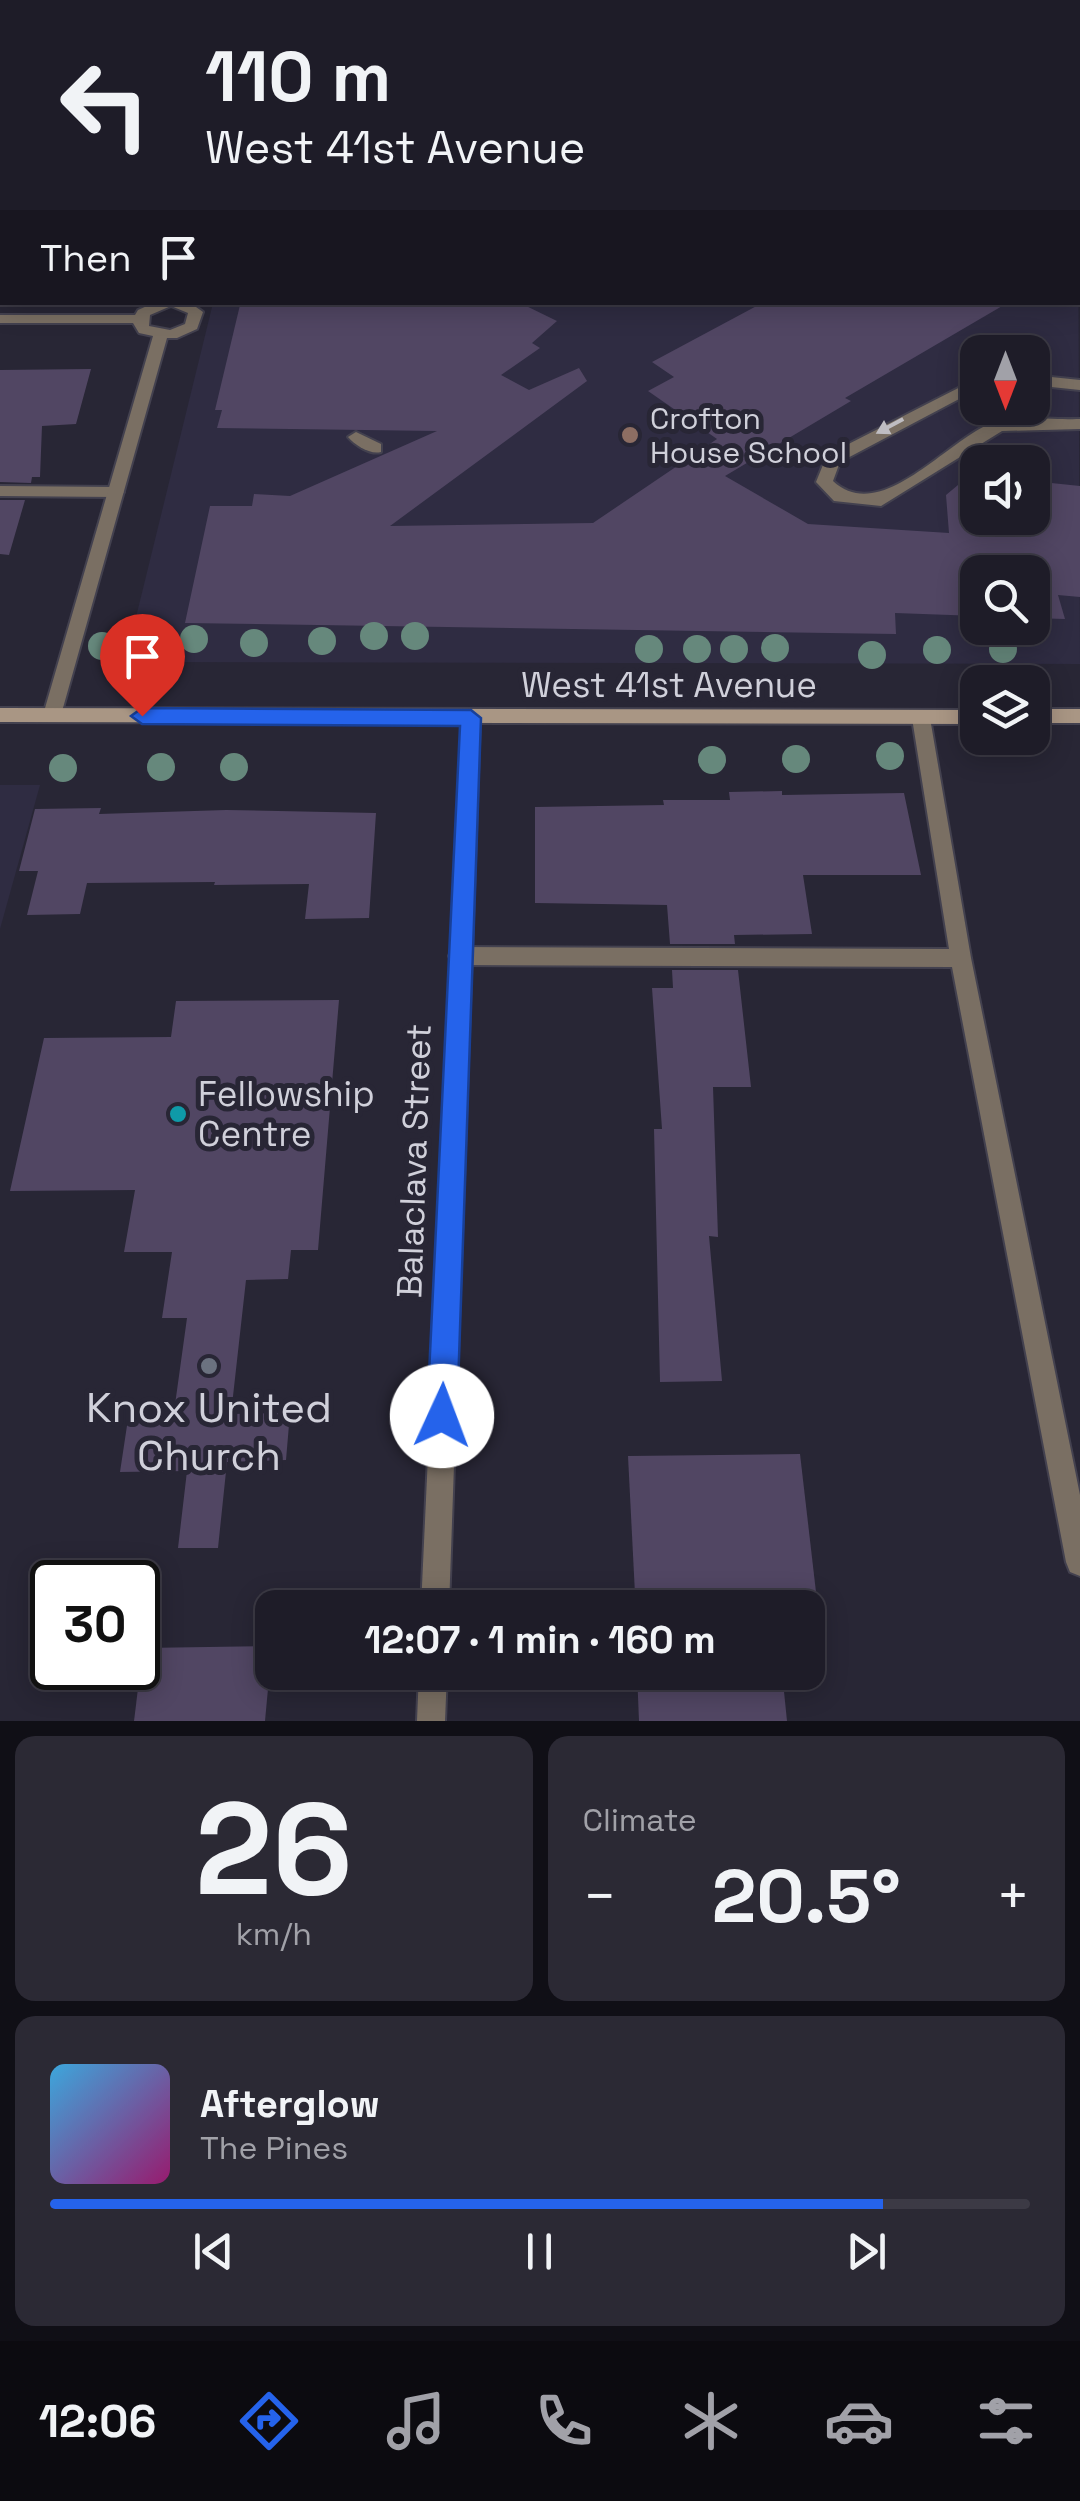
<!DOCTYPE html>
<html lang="en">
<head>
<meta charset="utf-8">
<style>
  :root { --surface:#1e1c28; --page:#2b2934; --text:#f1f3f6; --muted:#a1a1a8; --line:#3c3a45; --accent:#2563eb }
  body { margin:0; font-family:"Space Grotesk",sans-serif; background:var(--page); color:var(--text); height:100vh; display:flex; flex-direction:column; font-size:38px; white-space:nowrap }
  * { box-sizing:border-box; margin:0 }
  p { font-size:32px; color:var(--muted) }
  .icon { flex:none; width:55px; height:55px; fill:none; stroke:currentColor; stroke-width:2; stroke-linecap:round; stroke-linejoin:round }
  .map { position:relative; height:1721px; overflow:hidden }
  .sheet { display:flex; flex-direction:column; gap:15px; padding:15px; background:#100f16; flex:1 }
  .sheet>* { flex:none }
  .banner { position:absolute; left:0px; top:0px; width:1080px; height:305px; box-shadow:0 5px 25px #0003,0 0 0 2px var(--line); background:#1e1c28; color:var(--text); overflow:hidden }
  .needle { width:65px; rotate:180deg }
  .buttons { position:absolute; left:960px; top:335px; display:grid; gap:20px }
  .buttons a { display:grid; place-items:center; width:90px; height:90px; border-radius:20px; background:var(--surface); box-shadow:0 5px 25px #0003,0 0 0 2px var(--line); font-size:50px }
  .speed { position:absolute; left:30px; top:1560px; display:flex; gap:20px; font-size:50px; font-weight:700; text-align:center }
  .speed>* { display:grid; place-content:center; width:130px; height:130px; border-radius:50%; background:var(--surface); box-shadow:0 5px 25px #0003,0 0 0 2px var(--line); line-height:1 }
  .speed .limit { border:5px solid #111; border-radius:15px; background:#fff; color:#111 }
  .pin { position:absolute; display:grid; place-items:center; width:85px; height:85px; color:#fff; margin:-102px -42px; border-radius:50% 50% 50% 0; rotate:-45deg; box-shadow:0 0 10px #0007 }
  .pin .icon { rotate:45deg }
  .me { position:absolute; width:110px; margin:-55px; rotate:2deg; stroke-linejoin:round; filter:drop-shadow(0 0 8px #0008) }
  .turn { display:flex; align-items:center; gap:35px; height:210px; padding:0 40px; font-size:45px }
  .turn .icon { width:130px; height:130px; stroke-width:2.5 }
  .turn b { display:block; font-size:70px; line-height:85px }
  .then { display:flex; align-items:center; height:95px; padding:0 40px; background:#0003; gap:20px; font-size:38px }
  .big { font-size:75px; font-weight:700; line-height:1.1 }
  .sheet .card { flex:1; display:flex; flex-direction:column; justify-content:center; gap:15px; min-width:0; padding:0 35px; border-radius:20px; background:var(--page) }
  .sheet .dial { align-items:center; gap:0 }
  .dial b { font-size:130px; line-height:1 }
  .song { display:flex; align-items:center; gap:30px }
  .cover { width:120px; height:120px; border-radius:15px; background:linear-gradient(135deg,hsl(200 70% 55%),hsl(320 70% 35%)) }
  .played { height:10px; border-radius:5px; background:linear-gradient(90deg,var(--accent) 85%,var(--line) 85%) }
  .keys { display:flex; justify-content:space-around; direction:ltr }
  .heat { display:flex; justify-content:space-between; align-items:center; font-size:55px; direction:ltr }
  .sheet .tiles { flex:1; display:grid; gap:15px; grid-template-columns:1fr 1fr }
  .card:last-child { grid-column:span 2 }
  .trip { position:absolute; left:255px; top:1590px; width:570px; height:100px; border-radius:20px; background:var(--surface); box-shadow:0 5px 25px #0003,0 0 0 2px var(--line); font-weight:700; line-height:100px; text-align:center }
  .menu { display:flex; height:160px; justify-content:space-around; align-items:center; background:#0c0b10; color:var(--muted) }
  .menu .icon { width:70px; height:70px }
  .menu .active { color:var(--accent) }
  .menu b { font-size:45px; color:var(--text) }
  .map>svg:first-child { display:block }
  .built { fill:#2f2c42; fill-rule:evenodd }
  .green { fill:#375847 }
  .building { fill:#514663 }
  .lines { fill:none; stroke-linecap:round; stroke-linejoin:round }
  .lane-casing { stroke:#43414f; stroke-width:4 }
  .street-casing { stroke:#43414f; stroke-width:4 }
  .secondary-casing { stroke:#43414f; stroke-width:4 }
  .lane { fill:#7a6f63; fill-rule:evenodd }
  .street { fill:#7a6f63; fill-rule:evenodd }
  .secondary { fill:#a99684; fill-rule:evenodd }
  .tree { fill:#66887c }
  .oneway { fill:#bfbdc2 }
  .route { fill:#2563eb; stroke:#184099; stroke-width:2.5 }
  .education-dot { fill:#8d6e63; stroke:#282635; stroke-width:4 }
  .culture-dot { fill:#0f9aa8; stroke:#282635; stroke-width:4 }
  .worship-dot { fill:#6b7280; stroke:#282635; stroke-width:4 }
  .labels { text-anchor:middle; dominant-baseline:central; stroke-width:10; stroke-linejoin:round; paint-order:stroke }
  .far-poi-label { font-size:30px; fill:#d0d0da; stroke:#282635; text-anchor:start }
  .street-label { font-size:35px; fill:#d0d0da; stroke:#282635 }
  .poi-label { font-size:35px; fill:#d0d0da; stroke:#282635; text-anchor:start }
  .near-poi-label { font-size:42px; fill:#d0d0da; stroke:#282635 }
</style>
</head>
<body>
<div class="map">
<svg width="1080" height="1721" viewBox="0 0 1080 1721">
  <rect width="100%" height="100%" fill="#282635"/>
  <g class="built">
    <path d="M 1078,197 L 1080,664 L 125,662 L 213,303 L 1078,302 ZM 978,352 L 1032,352 L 1032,408 L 978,408 ZM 978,462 L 1032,462 L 1032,518 L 978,518 ZM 978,572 L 1032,572 L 1032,628 L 978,628 Z"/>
    <polygon points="0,785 40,785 0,929"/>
  </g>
  <polygon class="green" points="287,0 814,0 814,2 286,2"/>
  <g class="building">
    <polygon points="352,302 518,302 557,321 532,343 540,348 501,375 529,390 579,368 587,381 390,526 593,523 717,439 648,391 674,377 652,362 764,302 1009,302 845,398 851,401 725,476 808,524 949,533 946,495 970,475 978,476 978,518 1032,518 1032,481 1080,486 1080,597 1058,595 1065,619 1032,618 1032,572 978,572 978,616 895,613 896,634 185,623 210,506 252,506 254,494 290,496 437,431 217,428 222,410 215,410 240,305 352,306"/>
    <polygon points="91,369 76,424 42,426 40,477 32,477 31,483 0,482 0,370"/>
    <polygon points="0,500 25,500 9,555 0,554"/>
    <polygon points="782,791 782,795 904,793 921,875 803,875 812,934 734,935 735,944 670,944 667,905 535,903 535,807 664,805 663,800 730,800 729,792"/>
    <polygon points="101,808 99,814 226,810 376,813 369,918 305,919 309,884 214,885 215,882 87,883 80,914 27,915 38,871 19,871 35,809"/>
    <polygon points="672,970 738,970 751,1087 713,1087 718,1237 709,1236 722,1381 660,1382 654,1129 662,1129 652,988 673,988"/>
    <polygon points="339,1000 318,1250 291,1250 288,1279 246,1280 231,1414 290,1413 286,1460 227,1462 218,1548 178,1548 187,1471 120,1472 128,1419 173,1419 187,1318 162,1318 172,1252 124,1252 135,1190 10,1191 44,1038 171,1037 176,1001"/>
    <polygon points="800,1454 816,1592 635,1594 628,1456"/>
    <polygon points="272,1646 265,1721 134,1721 143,1648"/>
    <polygon points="637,1672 782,1672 787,1721 639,1721"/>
  </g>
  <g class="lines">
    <defs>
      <g id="lane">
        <polygon points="1032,375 1080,380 1080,390 1032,385"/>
        <path d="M 978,378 L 978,389 L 840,462 L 833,481 C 881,526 947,439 994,422 C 1014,415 1057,420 1080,419 L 1080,429 L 1002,431 L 881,506 L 834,501 L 816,482 L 827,455 Z"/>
        <path d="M 356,432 L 381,444 L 381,452 C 370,455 355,445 348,437 Z"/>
        <polygon points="0,486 116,487 124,492 116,497 0,496"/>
        <polygon points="921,711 930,718 971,958 1080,1495 1080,1576 1070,1572 1066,1562 952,967 459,965 452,962 449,956 452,950 459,947 949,949 912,718"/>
      </g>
      <g id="street">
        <polygon points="0,62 2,63 2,69 0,70"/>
        <polygon points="1080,71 1080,79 1078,78 1078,72"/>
        <path d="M 156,302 L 189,302 L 203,312 L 197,329 L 177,338 L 167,338 L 61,715 L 52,722 L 43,715 L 153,336 L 139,333 L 133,323 L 0,323 L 0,315 L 135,315 L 138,310 ZM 171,306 L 188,313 L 185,324 L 170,330 L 149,326 L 150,315 Z"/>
        <polygon points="471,711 480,718 449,1608 421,1608 462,718"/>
        <polygon points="419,1672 447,1672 445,1721 417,1721"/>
      </g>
      <g id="secondary">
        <polygon points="1028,0 1040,0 1041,2 1030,2"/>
        <polygon points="1078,94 1080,95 1080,108 1078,107"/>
        <polygon points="0,708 978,710 978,724 0,722"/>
        <rect x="1032" y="709" width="48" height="14"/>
      </g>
    </defs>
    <use href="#lane" class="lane-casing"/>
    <use href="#street" class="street-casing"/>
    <use href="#secondary" class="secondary-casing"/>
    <use href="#lane" class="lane"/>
    <use href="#street" class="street"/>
    <use href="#secondary" class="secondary"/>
  </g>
  <g class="tree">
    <circle cx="374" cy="636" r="14"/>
    <circle cx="415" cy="636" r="14"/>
    <circle cx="194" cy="639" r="14"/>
    <circle cx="322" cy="641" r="14"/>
    <circle cx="254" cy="643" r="14"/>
    <circle cx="102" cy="646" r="14"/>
    <circle cx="775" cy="648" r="14"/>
    <circle cx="649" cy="649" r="14"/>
    <circle cx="697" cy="649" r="14"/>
    <circle cx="734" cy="649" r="14"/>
    <circle cx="1003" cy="649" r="14"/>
    <circle cx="937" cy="650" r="14"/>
    <circle cx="872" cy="655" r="14"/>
    <circle cx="890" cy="756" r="14"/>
    <circle cx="796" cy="759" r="14"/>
    <circle cx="712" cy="760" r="14"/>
    <circle cx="161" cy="767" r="14"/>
    <circle cx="234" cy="767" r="14"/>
    <circle cx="63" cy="768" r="14"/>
  </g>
  <defs><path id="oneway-solid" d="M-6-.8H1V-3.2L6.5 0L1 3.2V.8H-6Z" transform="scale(2.5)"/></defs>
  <use class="oneway" href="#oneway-solid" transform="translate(890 426) rotate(152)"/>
  <polygon class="route" points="142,708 471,710 481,718 457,1416 452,1426 442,1431 432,1426 427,1416 460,726 142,724 131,716"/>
  <circle class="education-dot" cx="630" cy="435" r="10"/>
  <circle class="culture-dot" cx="178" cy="1114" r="10"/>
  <circle class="worship-dot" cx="209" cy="1366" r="10"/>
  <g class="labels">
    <g class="far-poi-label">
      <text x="650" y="418">Crofton<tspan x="650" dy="34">House School</tspan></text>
    </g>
    <g class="street-label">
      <text x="669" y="685">West 41st Avenue</text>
      <text transform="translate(414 1161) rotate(-88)">Balaclava Street</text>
    </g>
    <g class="poi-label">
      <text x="198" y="1094">Fellowship<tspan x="198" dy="40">Centre</tspan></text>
    </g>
    <g class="near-poi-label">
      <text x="209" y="1407">Knox United<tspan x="209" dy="48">Church</tspan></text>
    </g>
  </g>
</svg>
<div class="buttons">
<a><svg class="needle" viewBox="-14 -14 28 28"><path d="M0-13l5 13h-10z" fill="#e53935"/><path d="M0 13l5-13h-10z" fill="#a1a1a8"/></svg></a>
<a><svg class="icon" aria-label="sound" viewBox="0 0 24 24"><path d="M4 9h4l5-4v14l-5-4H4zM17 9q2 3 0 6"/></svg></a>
<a><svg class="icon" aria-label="search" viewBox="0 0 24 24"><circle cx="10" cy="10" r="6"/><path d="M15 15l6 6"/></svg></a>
<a><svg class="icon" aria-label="layers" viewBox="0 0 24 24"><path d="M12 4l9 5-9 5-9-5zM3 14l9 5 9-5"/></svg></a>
</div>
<div class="speed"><div class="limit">30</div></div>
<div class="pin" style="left:142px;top:716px;background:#d93025"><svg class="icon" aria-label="arrive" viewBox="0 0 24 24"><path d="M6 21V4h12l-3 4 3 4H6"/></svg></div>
<svg class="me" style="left:442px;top:1416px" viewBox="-20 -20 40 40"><circle r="19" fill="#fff"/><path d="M0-13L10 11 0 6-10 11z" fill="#2563eb"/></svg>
<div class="trip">12:07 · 1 min · 160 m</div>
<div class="banner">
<div class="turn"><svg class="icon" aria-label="left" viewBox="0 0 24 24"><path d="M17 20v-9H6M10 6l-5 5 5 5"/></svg><div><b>110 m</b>West 41st Avenue</div></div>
<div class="then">Then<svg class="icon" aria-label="arrive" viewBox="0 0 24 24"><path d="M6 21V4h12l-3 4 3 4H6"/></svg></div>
</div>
</div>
<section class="sheet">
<div class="tiles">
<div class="card dial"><b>26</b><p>km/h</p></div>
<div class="card"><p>Climate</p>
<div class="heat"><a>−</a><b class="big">20.5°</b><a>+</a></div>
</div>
<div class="card">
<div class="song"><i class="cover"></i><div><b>Afterglow</b><p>The Pines</p></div></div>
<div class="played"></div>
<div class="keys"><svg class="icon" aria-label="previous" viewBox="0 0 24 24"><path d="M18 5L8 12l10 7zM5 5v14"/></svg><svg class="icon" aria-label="pause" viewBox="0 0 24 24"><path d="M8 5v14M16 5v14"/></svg><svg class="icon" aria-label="next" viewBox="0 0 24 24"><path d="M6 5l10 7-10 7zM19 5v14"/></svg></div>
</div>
</div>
</section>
<nav class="menu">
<b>12:06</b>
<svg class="icon active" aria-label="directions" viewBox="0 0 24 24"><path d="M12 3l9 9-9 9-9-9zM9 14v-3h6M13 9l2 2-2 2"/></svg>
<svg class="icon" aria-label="music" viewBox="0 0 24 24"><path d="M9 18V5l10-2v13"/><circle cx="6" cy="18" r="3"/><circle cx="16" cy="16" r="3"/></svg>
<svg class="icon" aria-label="phone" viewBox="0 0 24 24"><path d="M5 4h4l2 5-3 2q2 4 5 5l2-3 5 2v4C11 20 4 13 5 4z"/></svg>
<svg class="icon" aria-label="climate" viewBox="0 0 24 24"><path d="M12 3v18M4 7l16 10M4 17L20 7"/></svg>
<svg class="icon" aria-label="car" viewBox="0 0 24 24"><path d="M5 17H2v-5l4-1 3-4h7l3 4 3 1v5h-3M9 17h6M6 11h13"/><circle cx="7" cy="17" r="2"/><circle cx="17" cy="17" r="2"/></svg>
<svg class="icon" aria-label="filters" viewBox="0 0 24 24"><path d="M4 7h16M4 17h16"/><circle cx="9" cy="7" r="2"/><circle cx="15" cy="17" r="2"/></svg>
</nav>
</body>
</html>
